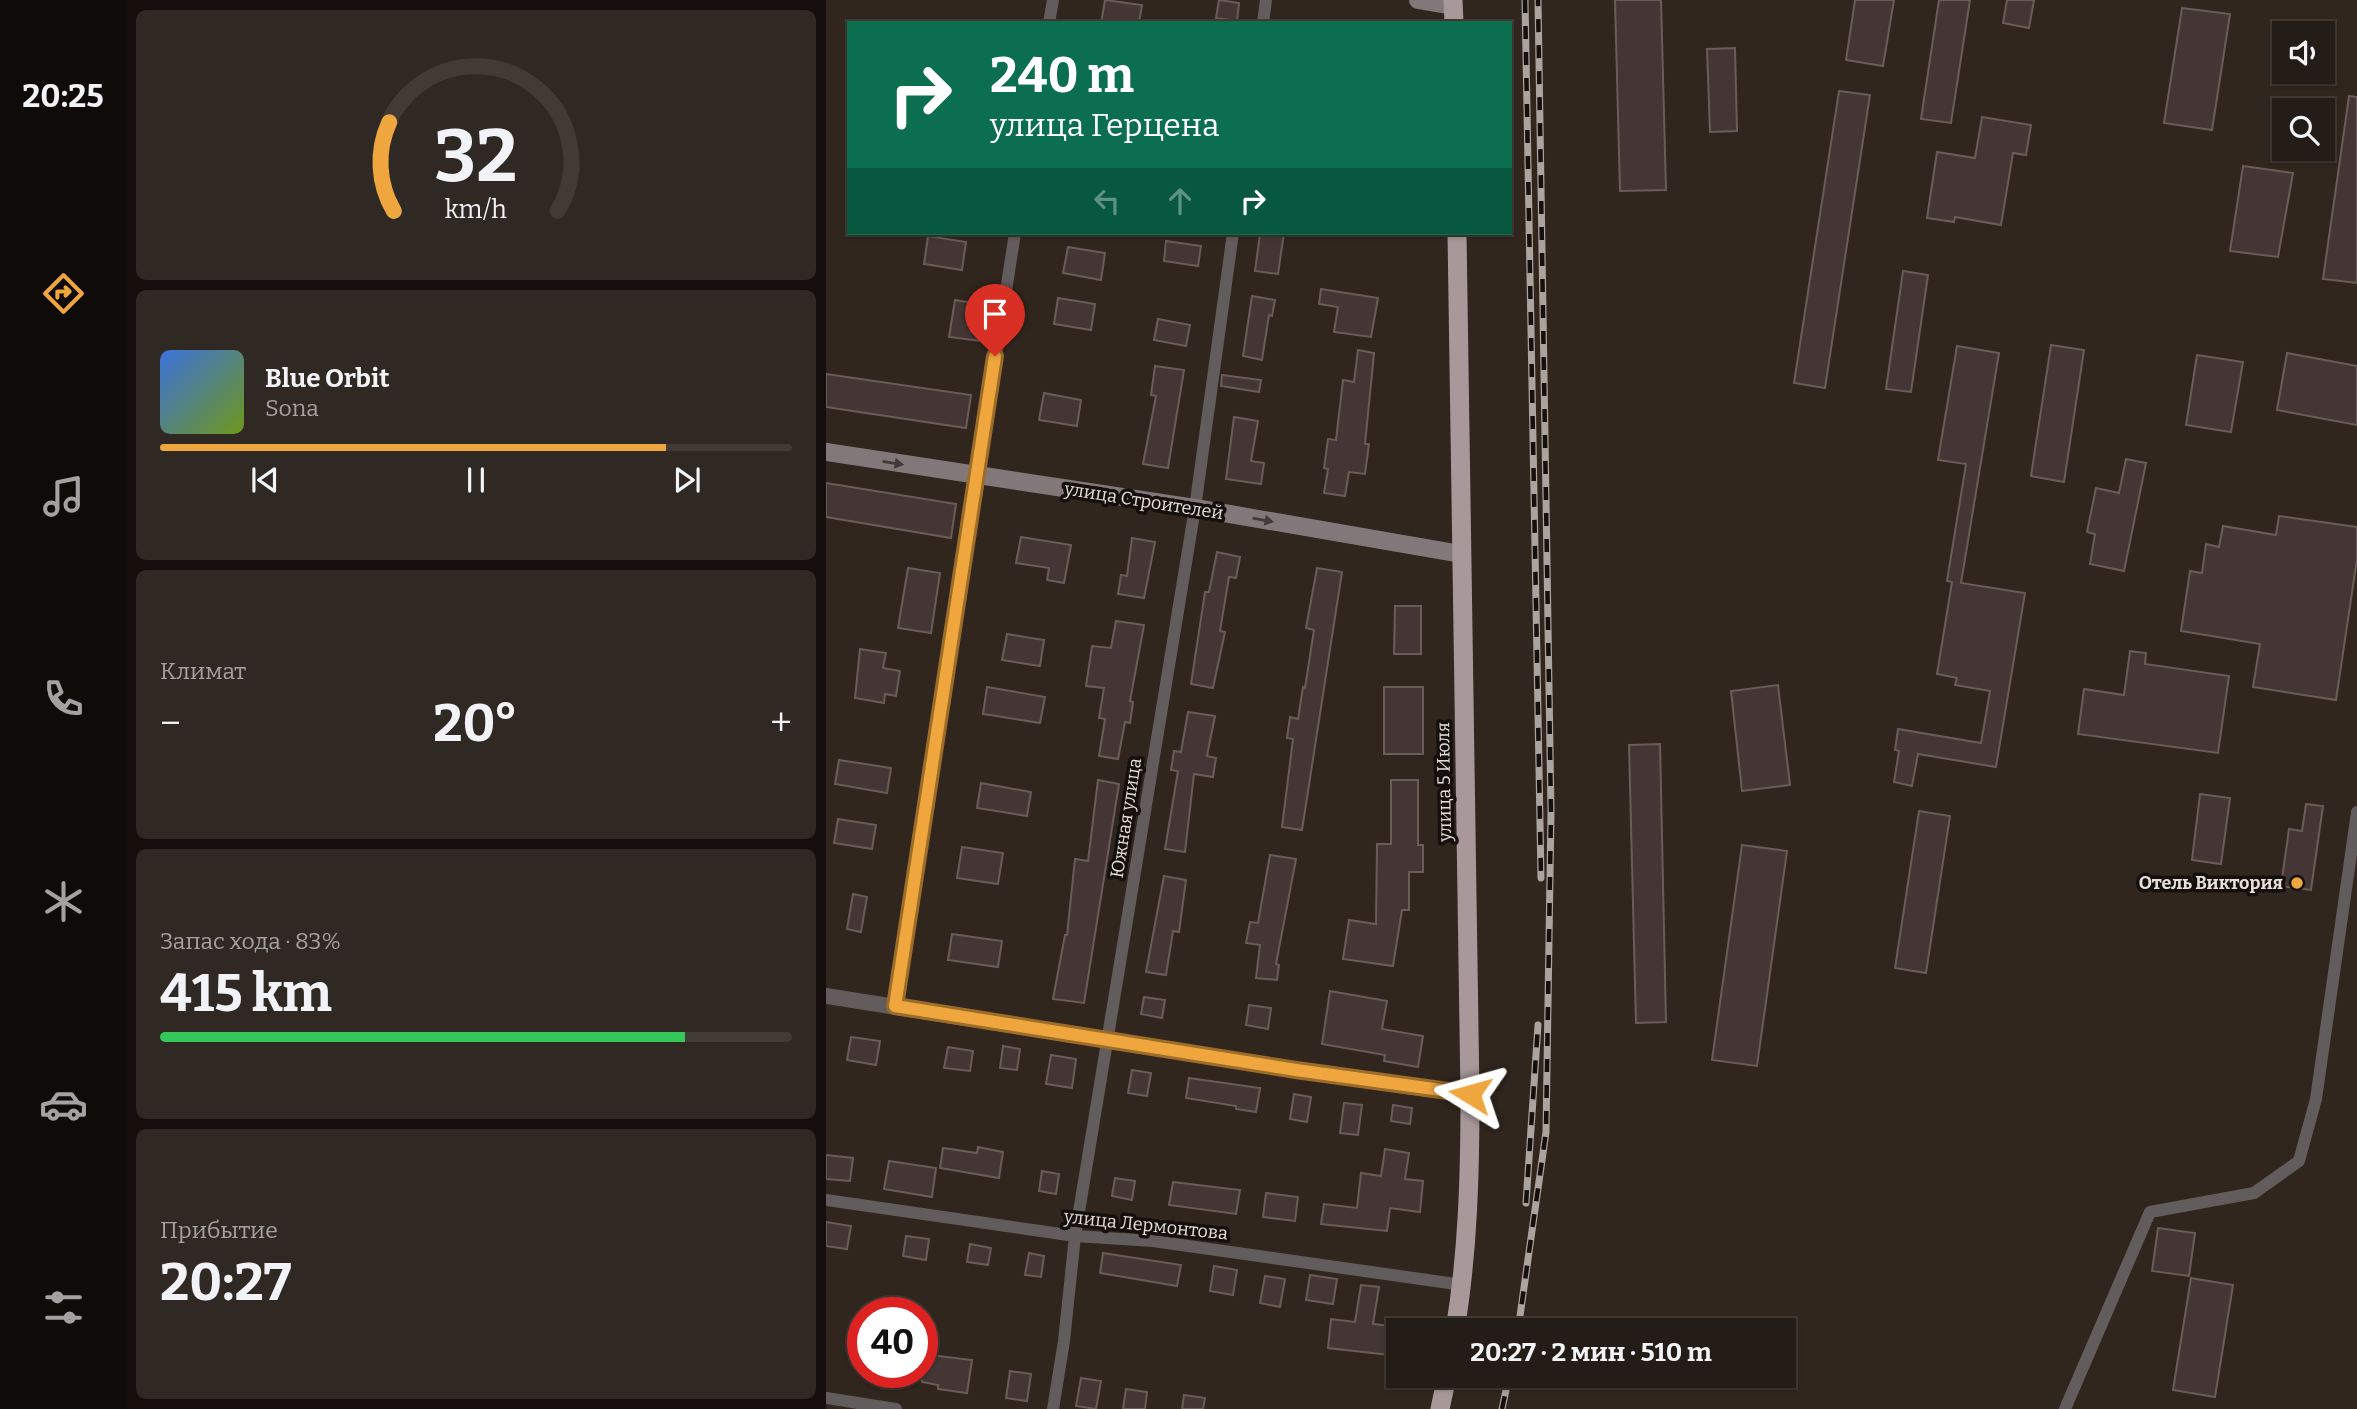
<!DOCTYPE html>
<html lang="ru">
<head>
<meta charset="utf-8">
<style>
  :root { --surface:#241c16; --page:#302923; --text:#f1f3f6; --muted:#a3a1a1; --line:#413a35; --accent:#f0a63f }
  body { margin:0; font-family:Bitter,serif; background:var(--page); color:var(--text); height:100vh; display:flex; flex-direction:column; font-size:26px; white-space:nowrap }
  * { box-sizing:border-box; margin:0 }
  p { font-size:23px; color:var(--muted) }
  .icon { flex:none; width:38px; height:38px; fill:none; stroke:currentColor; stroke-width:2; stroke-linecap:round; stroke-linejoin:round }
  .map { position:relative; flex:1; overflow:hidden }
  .panel { display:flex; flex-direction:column; gap:10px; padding:10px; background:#140f0c; width:700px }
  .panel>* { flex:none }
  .hud { position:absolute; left:21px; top:21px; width:665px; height:214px; border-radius:0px; box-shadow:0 2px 5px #0004,0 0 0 2px var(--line); background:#0b6e4f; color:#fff; overflow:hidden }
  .buttons { position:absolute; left:1446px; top:21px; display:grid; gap:14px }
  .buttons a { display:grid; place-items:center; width:63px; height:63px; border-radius:0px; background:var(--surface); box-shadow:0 2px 5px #0004,0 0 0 2px var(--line); font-size:35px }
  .speed { position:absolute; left:21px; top:1297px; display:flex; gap:14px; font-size:35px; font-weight:700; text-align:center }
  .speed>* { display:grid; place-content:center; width:91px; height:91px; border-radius:50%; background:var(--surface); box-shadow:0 2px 5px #0004,0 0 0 2px var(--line); line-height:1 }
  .speed .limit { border:10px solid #d22; background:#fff; color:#111 }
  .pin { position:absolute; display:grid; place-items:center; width:60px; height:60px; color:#fff; margin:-72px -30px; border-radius:50% 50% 50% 0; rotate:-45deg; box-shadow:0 0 7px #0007 }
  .pin .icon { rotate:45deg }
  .me { position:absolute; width:77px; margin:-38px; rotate:278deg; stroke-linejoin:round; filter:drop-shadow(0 0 5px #0008) }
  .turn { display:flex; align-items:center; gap:24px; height:147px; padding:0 28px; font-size:32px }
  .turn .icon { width:91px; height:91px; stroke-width:2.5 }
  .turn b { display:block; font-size:49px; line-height:60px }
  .lanes { display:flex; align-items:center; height:66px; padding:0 28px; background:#0003; justify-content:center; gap:35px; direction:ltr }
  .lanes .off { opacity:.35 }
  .big { font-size:52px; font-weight:700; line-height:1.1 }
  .panel .widget { flex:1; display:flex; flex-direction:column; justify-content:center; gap:10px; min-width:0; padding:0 24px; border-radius:10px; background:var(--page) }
  .panel .dial { align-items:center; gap:0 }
  .dial svg { height:182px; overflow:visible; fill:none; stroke:var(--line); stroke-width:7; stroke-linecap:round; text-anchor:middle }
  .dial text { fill:var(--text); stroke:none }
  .song { display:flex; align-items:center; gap:21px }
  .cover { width:84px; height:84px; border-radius:10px; background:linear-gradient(135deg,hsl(220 70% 55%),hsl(80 70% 35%)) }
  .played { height:7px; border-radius:4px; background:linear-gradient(90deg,var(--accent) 80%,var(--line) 80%) }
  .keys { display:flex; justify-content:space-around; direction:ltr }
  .heat { display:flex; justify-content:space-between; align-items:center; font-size:38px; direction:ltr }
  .charge { height:10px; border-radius:5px; background:linear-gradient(90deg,#34c759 83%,var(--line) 0) }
  .trip { position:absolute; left:560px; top:1318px; width:410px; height:70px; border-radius:0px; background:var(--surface); box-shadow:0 2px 5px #0004,0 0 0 2px var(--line); font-weight:700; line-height:70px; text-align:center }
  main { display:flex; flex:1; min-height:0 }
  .tab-bar { display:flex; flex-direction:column; width:126px; justify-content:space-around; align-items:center; background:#0e0b09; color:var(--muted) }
  .tab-bar .icon { width:49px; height:49px }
  .tab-bar .active { color:var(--accent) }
  .tab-bar b { font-size:32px; color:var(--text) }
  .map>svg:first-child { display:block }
  .building { fill:#443634; stroke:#6b5c59; stroke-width:2 }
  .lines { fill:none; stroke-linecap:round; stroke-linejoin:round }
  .minor { stroke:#635c5c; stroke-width:12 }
  .tertiary { stroke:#635c5c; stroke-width:16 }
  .secondary { stroke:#837879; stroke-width:18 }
  .trunk { stroke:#a8989a; stroke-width:19 }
  .rail-casing { stroke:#aba39d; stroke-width:7 }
  .rail { stroke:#15100d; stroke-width:4.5; stroke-dasharray:13; stroke-linecap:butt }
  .oneway { fill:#413a38 }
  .route-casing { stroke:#9c6c29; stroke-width:18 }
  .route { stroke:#f0a63f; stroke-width:12 }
  .poi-dot { fill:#f0a63f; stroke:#15100d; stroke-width:2.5 }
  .labels { text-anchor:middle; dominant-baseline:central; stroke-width:7; stroke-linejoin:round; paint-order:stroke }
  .street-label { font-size:18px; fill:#e6dfda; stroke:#15100d }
  .poi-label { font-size:18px; font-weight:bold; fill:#e6dfda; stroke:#15100d; text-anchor:end }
</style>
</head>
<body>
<main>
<nav class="tab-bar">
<b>20:25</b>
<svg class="icon active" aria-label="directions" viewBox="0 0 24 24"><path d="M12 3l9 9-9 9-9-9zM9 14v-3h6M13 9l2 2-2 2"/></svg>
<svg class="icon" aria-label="music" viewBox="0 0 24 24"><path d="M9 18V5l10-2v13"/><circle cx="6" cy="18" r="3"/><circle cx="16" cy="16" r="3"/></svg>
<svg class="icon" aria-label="phone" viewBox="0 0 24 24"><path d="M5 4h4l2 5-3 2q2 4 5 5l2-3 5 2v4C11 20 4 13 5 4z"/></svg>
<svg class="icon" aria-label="climate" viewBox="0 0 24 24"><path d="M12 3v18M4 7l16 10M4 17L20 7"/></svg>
<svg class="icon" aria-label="car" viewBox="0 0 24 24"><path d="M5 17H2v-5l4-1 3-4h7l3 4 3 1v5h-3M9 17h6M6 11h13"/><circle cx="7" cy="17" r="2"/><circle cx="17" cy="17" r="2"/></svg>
<svg class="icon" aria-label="filters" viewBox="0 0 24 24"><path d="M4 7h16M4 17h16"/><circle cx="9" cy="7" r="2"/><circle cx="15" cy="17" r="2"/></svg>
</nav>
<section class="panel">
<div class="widget dial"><svg viewBox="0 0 100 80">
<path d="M14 69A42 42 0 1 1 86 69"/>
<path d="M14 69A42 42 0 0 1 12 30" stroke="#f0a63f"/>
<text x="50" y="56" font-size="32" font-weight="700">32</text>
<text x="50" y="72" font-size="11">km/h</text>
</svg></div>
<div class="widget">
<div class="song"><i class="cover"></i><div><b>Blue Orbit</b><p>Sona</p></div></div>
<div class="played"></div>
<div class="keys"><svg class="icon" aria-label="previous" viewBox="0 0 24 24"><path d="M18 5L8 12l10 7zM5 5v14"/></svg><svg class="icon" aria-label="pause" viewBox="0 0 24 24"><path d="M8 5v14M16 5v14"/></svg><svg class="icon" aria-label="next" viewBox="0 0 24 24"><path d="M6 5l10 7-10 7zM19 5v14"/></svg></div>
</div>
<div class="widget"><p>Климат</p>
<div class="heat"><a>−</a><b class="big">20°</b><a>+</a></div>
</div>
<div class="widget"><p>Запас хода · 83%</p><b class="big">415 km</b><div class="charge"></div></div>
<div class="widget"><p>Прибытие</p><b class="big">20:27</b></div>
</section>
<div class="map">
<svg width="1531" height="1409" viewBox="0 0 1531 1409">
  <rect width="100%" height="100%" fill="#30261e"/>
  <g class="building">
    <polygon points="279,0 316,5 313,23 275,23"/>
    <polygon points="393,0 413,3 411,21 390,18"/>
    <polygon points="789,0 835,0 840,190 794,191"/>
    <polygon points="1029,0 1068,0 1057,66 1020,60"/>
    <polygon points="1113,0 1144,0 1125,123 1095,119"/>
    <polygon points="1181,0 1208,0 1203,28 1177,23"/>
    <polygon points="1356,8 1404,14 1386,130 1338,123"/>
    <polygon points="909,48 911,131 884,132 881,49"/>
    <polygon points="1013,91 1044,95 999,388 968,383"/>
    <polygon points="1523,96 1531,97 1531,283 1497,279"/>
    <polygon points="1156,117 1205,125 1200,155 1187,153 1175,225 1129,217 1128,222 1101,218 1111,152 1149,158"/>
    <polygon points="1417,166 1467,173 1452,257 1404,251"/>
    <polygon points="434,233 458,233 452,274 429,271"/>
    <polygon points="102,236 140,242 136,270 98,264"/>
    <polygon points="340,241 375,246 372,266 338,261"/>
    <polygon points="242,247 279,253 275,280 237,273"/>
    <polygon points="1077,271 1102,275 1085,392 1060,389"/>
    <polygon points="495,289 552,298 545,337 508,332 512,307 493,304"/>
    <polygon points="426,296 449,300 446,316 443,315 436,360 417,356"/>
    <polygon points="232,298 269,304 265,330 228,324"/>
    <polygon points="129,300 159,305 154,341 123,337"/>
    <polygon points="332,319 364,325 360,346 328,340"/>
    <polygon points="1225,345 1258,350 1238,482 1205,476"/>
    <polygon points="1131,346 1173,353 1135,583 1199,593 1170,767 1092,754 1086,786 1068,782 1073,751 1069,750 1072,729 1155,743 1164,691 1129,685 1131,678 1111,674 1126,582 1121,581 1140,464 1112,460"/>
    <polygon points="532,350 548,353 539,444 543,444 539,474 523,472 519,496 498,493 502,469 498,468 502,439 510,440 517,380 528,382"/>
    <polygon points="1461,353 1531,366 1531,425 1451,410"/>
    <polygon points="1371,355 1417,362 1405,432 1360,425"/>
    <polygon points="329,366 358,370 342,468 317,464 330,396 325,395"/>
    <polygon points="0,374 145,395 140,428 0,407"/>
    <polygon points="396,375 435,380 433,392 395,386"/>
    <polygon points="218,393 255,400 251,426 213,420"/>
    <polygon points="408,417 432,421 425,461 438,463 435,484 400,479"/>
    <polygon points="1300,459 1320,463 1298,571 1264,564 1269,534 1261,532 1270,488 1293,493"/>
    <polygon points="0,483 130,504 125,538 0,517"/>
    <polygon points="1453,516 1531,527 1531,559 1510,700 1427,687 1434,644 1355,631 1364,571 1376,573 1380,544 1393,547 1397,526 1450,535"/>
    <polygon points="195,537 245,545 238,583 221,580 223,568 190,563"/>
    <polygon points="306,538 329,542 318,598 292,594 295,575 301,576"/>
    <polygon points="391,552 414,557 410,578 403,577 394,631 399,632 387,688 365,684 379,592 383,592"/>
    <polygon points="82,568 114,573 105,633 72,628"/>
    <polygon points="491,568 516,572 476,830 456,827 467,739 461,738 464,717 472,719 477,687 479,688 488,630 480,628"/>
    <polygon points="569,606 595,606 595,654 568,654"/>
    <polygon points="290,621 318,625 304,701 307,702 304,723 299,722 292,759 273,756 279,719 273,718 278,688 260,686 266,646 285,648"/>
    <polygon points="181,634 218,640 214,666 176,660"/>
    <polygon points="34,649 60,653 57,668 74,671 70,696 59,694 58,703 29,698"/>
    <polygon points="1304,651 1320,653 1319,664 1403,676 1392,753 1252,734 1258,689 1298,695"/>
    <polygon points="952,685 964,785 916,791 905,691"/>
    <polygon points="161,687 219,697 214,723 157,714"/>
    <rect x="558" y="687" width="39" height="67"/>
    <polygon points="362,712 389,716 381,756 390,758 387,777 368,774 359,852 339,849 352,771 345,770 348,751 355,752"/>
    <polygon points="834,744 840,1022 810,1023 803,745"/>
    <polygon points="13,760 65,768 61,793 9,784"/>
    <polygon points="272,780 293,784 258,1003 227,999 239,935 241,935 249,859 262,861"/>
    <polygon points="565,780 592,780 592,845 597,845 597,872 583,872 583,910 576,910 567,966 517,959 523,920 550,924 551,844 565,844"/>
    <polygon points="155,783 205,792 201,816 151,808"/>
    <polygon points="1374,794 1404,798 1395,864 1366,860"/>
    <polygon points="1480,804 1497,806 1485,890 1455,886 1463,829 1476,831"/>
    <polygon points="1093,811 1124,816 1100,973 1069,968"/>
    <polygon points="12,819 50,825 46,849 8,843"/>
    <polygon points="916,845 961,851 931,1066 886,1060"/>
    <polygon points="136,847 177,853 172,884 131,878"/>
    <polygon points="444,855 470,859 450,964 453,965 451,980 430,978 434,945 420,943 424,922 432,923"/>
    <polygon points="338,876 360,880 353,932 347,931 340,975 320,972"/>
    <polygon points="27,894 41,897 35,932 21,929"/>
    <polygon points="126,934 176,941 172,967 122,960"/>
    <polygon points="504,991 561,1001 556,1029 597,1036 592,1067 558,1061 559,1055 496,1044"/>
    <polygon points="318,997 339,1000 336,1018 315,1014"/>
    <polygon points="423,1005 445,1008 442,1029 420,1025"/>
    <polygon points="25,1037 54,1041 50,1065 21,1060"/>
    <polygon points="177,1046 194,1049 191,1070 174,1068"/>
    <polygon points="122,1047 147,1051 144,1071 118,1068"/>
    <polygon points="225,1055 250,1059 246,1088 220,1084"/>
    <polygon points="306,1070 325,1073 321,1096 302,1093"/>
    <polygon points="363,1078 434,1088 430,1112 410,1109 410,1106 360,1098"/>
    <polygon points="468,1094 485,1097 481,1122 464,1119"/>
    <polygon points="518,1103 536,1105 532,1135 514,1133"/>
    <polygon points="567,1105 586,1108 584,1124 565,1121"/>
    <polygon points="152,1147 177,1152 173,1178 114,1168 117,1148 151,1153"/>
    <polygon points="559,1149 583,1153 579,1179 597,1181 594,1212 564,1208 561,1231 495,1224 498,1204 531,1208 535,1173 555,1176"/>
    <polygon points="0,1155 27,1158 24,1181 0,1179"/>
    <polygon points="63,1161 110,1168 106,1197 58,1189"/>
    <polygon points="216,1171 233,1174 230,1194 213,1191"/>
    <polygon points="289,1178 309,1181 306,1200 286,1196"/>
    <polygon points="347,1182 414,1190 410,1214 343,1205"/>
    <polygon points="440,1193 472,1197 469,1221 437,1217"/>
    <polygon points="0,1222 25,1226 21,1249 0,1246"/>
    <polygon points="1332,1228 1369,1233 1363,1276 1326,1271"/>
    <polygon points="80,1236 103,1239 100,1260 77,1256"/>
    <polygon points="144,1244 165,1248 162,1265 141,1262"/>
    <polygon points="203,1253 218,1256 215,1277 199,1275"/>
    <polygon points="277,1253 355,1265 351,1286 274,1273"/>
    <polygon points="388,1266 411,1270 407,1295 384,1291"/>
    <polygon points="484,1275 511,1279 507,1304 480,1300"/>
    <polygon points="439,1276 459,1279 454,1307 434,1303"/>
    <polygon points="1365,1278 1407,1285 1389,1397 1347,1390"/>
    <polygon points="535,1285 553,1287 547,1324 572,1327 572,1356 502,1348 505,1319 529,1322"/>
    <polygon points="96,1354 146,1360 141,1393 112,1389 112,1385 96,1382"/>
    <polygon points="184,1371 205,1374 201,1401 180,1398"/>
    <polygon points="255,1378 275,1381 270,1409 250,1406"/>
    <polygon points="300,1389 321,1392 319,1409 297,1409"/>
    <polygon points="358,1395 379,1398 377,1409 356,1409"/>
  </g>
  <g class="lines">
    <g class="minor">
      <polyline points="223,23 227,0"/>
      <polyline points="437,23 440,0"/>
      <polyline points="69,1006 189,233"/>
      <polyline points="0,1200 249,1236 327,1241 637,1285"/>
      <polyline points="0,1398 70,1409"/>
      <polyline points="227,1409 238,1341 249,1236 369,508 407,233"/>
      <polyline points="1239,1409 1324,1212 1428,1193 1473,1161 1490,1099 1531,812"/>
    </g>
    <polyline class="tertiary" points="0,996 470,1070 644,1095"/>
    <g class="secondary">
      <polyline points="592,0 627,6"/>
      <polyline points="0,452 369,508 635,554"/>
    </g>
    <g class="trunk">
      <polyline points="627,0 628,23"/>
      <path d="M 629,1330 C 642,1252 644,1174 644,1095 L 631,233"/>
      <polyline points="614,1409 621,1376"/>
    </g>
    <defs>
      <g id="rail">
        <polyline points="699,0 715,878"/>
        <polyline points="700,1203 712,1025"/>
        <polyline points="692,1330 720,1132 725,812 712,0"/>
        <polyline points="676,1409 683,1376"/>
      </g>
    </defs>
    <use href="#rail" class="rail-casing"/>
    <use href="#rail" class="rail"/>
  </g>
  <defs><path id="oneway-solid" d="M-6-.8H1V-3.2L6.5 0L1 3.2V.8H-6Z" transform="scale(1.75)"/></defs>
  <g class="oneway">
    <use href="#oneway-solid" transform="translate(67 463) rotate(9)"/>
    <use href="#oneway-solid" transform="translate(437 520) rotate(10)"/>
  </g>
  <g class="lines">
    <defs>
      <polyline id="route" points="169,356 69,1006 470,1070 644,1094"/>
    </defs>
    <use href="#route" class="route-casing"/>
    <use href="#route" class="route"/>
  </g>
  <circle class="poi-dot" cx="1471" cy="883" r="7"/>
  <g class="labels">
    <g class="street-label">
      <text transform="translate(318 501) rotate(9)">улица Строителей</text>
      <text transform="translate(618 782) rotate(-91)">улица 5 Июля</text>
      <text transform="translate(300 818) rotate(-81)">Южная улица</text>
      <text transform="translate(320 1225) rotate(6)">улица Лермонтова</text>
    </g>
    <g class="poi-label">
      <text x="1457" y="883">Отель Виктория</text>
    </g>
  </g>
</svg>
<div class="buttons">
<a><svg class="icon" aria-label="sound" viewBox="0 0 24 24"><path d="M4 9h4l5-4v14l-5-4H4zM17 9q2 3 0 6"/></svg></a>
<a><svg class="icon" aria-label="search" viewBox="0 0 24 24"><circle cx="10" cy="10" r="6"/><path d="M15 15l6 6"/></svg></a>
</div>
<div class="speed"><div class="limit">40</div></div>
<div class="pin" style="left:169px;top:356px;background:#d93025"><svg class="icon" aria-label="arrive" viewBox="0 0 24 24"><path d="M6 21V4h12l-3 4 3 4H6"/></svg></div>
<svg class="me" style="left:644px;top:1094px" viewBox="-20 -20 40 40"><path d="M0-17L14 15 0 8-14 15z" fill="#f0a63f" stroke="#fff" stroke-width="4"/></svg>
<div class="trip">20:27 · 2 мин · 510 m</div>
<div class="hud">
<div class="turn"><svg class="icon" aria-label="right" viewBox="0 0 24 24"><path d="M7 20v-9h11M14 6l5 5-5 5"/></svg><div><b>240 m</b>улица Герцена</div></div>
<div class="lanes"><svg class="icon off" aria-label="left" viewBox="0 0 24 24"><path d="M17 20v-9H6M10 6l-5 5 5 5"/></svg><svg class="icon off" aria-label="ahead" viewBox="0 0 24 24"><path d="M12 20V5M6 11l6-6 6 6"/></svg><svg class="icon" aria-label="right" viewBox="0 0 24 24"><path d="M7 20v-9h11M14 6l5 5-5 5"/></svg></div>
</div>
</div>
</main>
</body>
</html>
